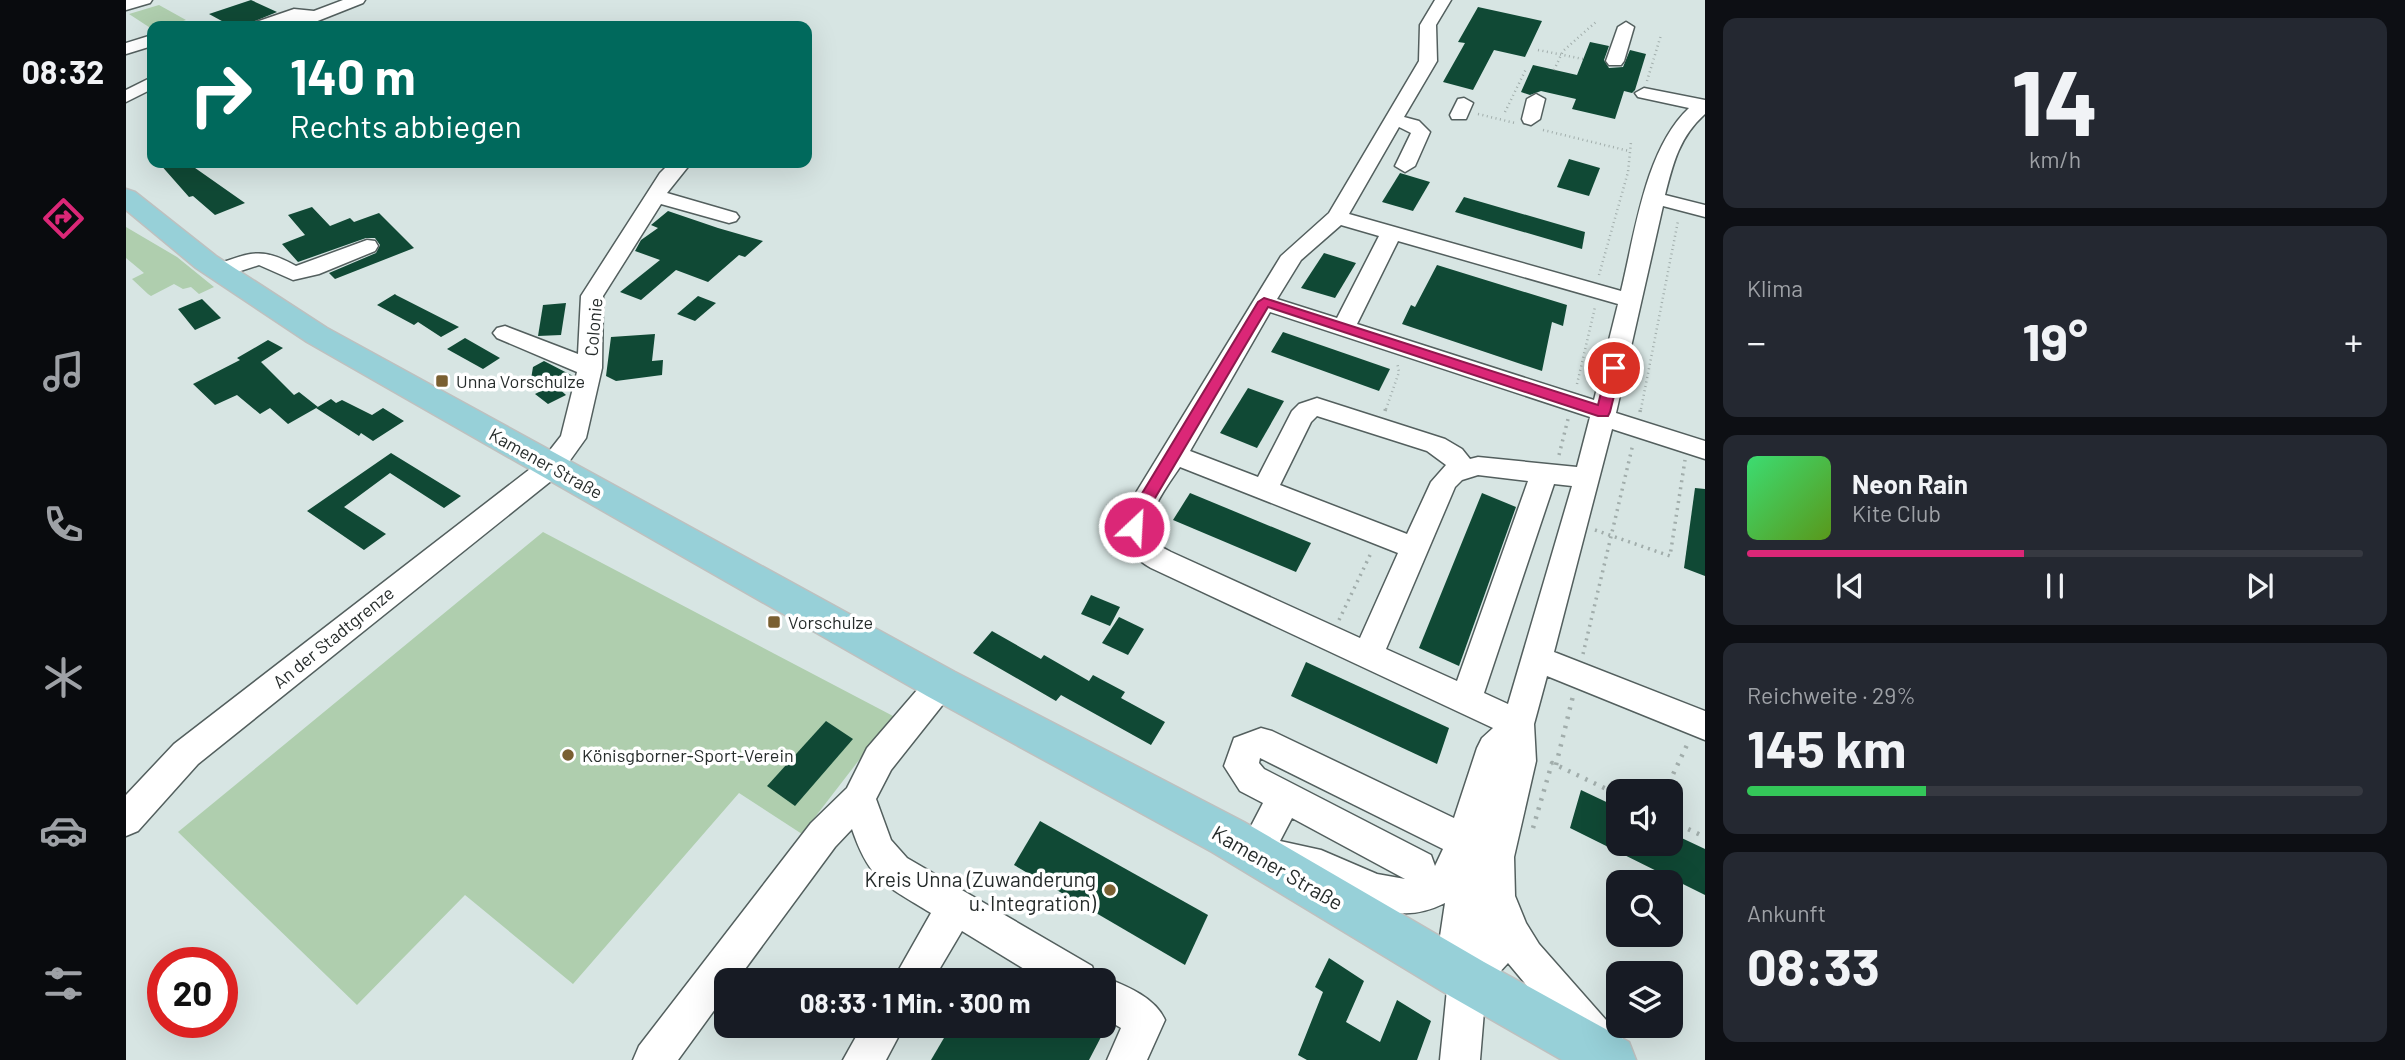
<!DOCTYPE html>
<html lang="de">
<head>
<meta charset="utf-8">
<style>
  :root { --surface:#171b24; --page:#242831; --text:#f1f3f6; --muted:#9ea1a6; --line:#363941; --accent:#db2777 }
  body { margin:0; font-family:Barlow,sans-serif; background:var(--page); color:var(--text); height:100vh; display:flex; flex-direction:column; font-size:26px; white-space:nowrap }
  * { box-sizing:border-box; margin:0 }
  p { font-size:23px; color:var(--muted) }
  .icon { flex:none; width:38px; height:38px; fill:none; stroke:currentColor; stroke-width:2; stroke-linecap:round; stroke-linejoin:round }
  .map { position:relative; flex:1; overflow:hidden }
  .drawer { display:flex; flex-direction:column; gap:18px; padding:18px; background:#0d0f14; width:700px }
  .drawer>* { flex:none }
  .banner { position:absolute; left:21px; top:21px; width:665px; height:147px; border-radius:14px; box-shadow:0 7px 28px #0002; background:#00695c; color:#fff; overflow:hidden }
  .fabs { position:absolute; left:1480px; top:779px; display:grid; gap:14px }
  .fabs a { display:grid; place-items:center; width:77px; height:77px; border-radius:14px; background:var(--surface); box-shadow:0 7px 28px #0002; font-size:35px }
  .speed { position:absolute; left:21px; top:947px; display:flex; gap:14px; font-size:35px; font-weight:700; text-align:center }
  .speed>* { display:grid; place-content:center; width:91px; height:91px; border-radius:50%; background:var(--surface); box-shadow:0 7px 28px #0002; line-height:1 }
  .speed .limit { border:10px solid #d22; background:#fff; color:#111 }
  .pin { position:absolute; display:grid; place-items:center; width:60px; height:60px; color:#fff; margin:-30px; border:4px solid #fff; border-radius:50%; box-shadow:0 2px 7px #0007 }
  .me { position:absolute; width:77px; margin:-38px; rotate:25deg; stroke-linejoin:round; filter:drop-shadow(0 0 5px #0008) }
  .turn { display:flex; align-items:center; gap:24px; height:147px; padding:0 28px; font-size:32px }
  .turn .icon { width:91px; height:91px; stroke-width:2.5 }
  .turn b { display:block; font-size:49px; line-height:60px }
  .big { font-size:52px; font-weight:700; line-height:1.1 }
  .drawer .card { flex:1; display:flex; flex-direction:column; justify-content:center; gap:10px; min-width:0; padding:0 24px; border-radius:14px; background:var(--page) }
  .drawer .dial { align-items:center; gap:0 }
  .dial b { font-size:91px; line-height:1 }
  .song { display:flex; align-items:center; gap:21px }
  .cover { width:84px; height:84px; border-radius:10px; background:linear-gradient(135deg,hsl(140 70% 55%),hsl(90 70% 35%)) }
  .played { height:7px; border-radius:4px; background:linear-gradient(90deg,var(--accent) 45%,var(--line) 45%) }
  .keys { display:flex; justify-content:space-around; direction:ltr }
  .heat { display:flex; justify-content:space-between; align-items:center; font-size:38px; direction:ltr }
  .charge { height:10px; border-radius:5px; background:linear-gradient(90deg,#34c759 29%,var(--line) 0) }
  .trip { position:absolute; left:588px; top:968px; width:402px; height:70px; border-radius:14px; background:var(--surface); box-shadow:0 7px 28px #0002; font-weight:700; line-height:70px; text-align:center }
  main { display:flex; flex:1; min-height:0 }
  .tab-bar { display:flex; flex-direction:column; width:126px; justify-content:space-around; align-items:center; background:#090b0e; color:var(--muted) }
  .tab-bar .icon { width:49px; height:49px }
  .tab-bar .current { color:var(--accent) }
  .tab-bar b { font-size:32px; color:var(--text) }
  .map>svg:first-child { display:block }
  .green { fill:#afceae }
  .building { fill:#104935 }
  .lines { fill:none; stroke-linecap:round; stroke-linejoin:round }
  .minor-casing { stroke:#535f5e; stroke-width:3 }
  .major-casing { stroke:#bec0bf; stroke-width:3 }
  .path-far2 { stroke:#a1adab; stroke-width:2.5; stroke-dasharray:1 3.5; stroke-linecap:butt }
  .path-far1 { stroke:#a1adab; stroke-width:3.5; stroke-dasharray:2 5; stroke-linecap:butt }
  .path { stroke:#a1adab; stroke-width:4.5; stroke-dasharray:2.5 7; stroke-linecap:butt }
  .minor { fill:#fff; fill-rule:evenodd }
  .major { fill:#97d0d8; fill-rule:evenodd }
  .route { fill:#db2777; stroke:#8e194d; stroke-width:2 }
  .poi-dot { fill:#7a5f31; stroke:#fff; stroke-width:2.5 }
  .labels { text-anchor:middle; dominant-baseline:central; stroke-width:7; stroke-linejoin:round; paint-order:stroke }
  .street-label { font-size:18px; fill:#262c2b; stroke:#fff }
  .poi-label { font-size:18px; fill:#262c2b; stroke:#fff; text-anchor:start }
  .near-street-label { font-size:21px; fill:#262c2b; stroke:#fff }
  .near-poi-label { font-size:21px; fill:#262c2b; stroke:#fff; text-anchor:end }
</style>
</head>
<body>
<main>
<nav class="tab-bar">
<b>08:32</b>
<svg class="icon current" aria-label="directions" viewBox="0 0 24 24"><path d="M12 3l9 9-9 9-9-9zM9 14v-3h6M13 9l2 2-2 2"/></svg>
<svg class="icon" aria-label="music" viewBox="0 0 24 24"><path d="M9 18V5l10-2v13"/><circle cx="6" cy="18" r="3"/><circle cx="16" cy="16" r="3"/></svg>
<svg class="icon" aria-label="phone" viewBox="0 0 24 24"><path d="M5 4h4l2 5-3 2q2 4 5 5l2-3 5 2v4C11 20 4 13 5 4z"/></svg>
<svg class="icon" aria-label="climate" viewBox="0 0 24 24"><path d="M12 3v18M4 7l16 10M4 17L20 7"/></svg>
<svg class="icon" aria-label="car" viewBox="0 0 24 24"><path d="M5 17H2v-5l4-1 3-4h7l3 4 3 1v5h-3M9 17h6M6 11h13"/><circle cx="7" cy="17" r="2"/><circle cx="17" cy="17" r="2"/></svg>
<svg class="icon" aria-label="filters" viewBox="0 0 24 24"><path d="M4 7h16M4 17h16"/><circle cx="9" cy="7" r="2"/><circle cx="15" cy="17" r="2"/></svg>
</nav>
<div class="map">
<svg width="1579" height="1060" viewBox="0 0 1579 1060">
  <rect width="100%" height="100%" fill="#d7e5e3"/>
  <g class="green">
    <polygon points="33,5 60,20 43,26 26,26 26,29 3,14"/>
    <polygon points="0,227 51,257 88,287 73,294 65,287 57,289 48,284 25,296 22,294 6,279 18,273 0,258"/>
    <polygon points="417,532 767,716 676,834 613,793 447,984 339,895 231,1005 52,832"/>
  </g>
  <g class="building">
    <polygon points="125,0 151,12 117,26 105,26 83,14"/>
    <polygon points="1352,7 1416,21 1399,57 1368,50 1347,90 1317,82 1339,43 1332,42"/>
    <polygon points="1464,42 1483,46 1478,60 1483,68 1497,67 1504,50 1520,54 1509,90 1506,93 1498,91 1489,119 1446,109 1450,99 1415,91 1404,95 1395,92 1407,65 1451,75"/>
    <polygon points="1443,159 1474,168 1463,196 1431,187"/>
    <polygon points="33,163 62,163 119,203 89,215 67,196 63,197"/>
    <polygon points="1274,173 1304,182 1287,211 1256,202"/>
    <polygon points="1338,197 1459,232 1456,249 1329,212"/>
    <polygon points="186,207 204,226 224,218 228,222 253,213 288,248 209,279 203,273 250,253 254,245 249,238 240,238 172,262 156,244 179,235 162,215"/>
    <polygon points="542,211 592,228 637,241 619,257 613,255 582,282 550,270 515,300 494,292 534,260 509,251 515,240 532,228 525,225"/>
    <polygon points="1198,253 1230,263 1209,298 1175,288"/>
    <polygon points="1311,265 1441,305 1437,326 1426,322 1416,371 1276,324 1285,305 1289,307"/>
    <polygon points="269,294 270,295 333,327 315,337 292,322 288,325 251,305"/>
    <polygon points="572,296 590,303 569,321 551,314"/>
    <polygon points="76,299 95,318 69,330 52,309"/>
    <polygon points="440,303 435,335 412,336 417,305"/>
    <polygon points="1157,332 1264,369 1253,391 1145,352"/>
    <polygon points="529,334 526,361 537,360 536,375 490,381 480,376 485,337"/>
    <polygon points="339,338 374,358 357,369 321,349"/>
    <polygon points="142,340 157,348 135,362 168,395 173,392 192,407 162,424 144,408 134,414 111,395 89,405 67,384 114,360 111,358"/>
    <polygon points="418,361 447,376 431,387 440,395 422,404 409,394 417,390 405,379 407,367"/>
    <polygon points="1122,388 1158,401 1131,448 1094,433"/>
    <polygon points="205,399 210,403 216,400 246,415 257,408 278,421 247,441 235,433 233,436 190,408"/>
    <polygon points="265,453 335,496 318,508 264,473 218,507 260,534 238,550 181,511"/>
    <polygon points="1569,488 1579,489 1579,576 1558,568"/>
    <polygon points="1064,493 1185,543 1170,572 1047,520"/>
    <polygon points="1356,493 1390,507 1333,666 1293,648"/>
    <polygon points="965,595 994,607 984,626 955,614"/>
    <polygon points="993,617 1018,629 1002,655 976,643"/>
    <polygon points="866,631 915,659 918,655 963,681 967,675 999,692 995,698 1039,722 1025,745 935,695 930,701 847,653"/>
    <polygon points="1180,662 1323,728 1311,764 1165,696"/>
    <polygon points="700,721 727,739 669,806 641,786"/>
    <polygon points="1455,790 1493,808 1493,844 1545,844 1545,833 1579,849 1579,895 1444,828"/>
    <polygon points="914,821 1082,915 1059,965 888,865"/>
    <polygon points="1203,958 1238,981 1220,1022 1254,1042 1271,1000 1305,1021 1291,1060 1181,1060 1172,1055 1197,992 1189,987"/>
    <polygon points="825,1026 957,1026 975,1037 963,1060 805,1060"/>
  </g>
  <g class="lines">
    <defs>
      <g id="minor">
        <polygon points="0,0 26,0 24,3 0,10"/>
        <polygon points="217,0 239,0 237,3 179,26 157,26 162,22 148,26 125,26 127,23 168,9 188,11"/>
        <path d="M 1309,0 L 1325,0 L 1310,25 L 1311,61 L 1278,117 L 1293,121 L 1304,132 L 1289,166 L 1279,172 L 1269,166 L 1285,133 L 1273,127 L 1223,214 L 1495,291 C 1509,234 1519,149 1563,108 L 1512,97 L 1509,93 L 1518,88 L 1579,100 L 1579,114 C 1554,136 1547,163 1539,195 L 1579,205 L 1579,217 L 1537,206 L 1490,413 L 1579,441 L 1579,459 L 1486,429 L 1428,652 L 1579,711 L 1579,740 L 1421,676 L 1408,724 L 1410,761 L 1388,857 L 1389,896 L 1400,923 L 1413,944 L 1503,1046 L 1509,1060 L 1463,1060 L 1382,963 L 1360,987 L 1354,1060 L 1314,1060 L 1322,979 L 1313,943 L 1319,903 C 1267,929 1239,899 1191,883 C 1166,875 1140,874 1116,865 L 1111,853 L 1137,803 L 1114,791 L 1098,766 L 1108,738 L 1135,728 L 1146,731 L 1328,818 L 1351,748 L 1356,738 L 1367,728 L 1025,568 C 991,548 991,529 1008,496 L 1155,256 L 1203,213 L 1293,61 L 1294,25 ZM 1215,225 L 1253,236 L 1211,318 L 1151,299 L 1175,260 ZM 1272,241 L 1492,304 L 1468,400 L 1231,324 ZM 1144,312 L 1464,417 L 1451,467 L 1352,457 L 1344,459 L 1336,449 L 1319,439 L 1191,398 L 1173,404 L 1166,411 L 1132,477 L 1064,451 ZM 1191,416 L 1301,451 L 1320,465 L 1305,482 L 1281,534 L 1154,485 L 1185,422 ZM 1054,467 L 1272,553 L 1234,638 L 1045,552 C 1039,549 1031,545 1026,539 C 1014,521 1044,482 1054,467 ZM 1352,475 L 1402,481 L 1331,681 L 1260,649 L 1329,487 L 1336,480 ZM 1428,484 L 1446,486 L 1382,704 L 1358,693 ZM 1134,758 L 1317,849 L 1309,866 L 1305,855 L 1138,769 L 1133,763 ZM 1166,818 L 1279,879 L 1251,874 L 1195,850 L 1154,841 Z"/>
        <polygon points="1500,22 1508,27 1498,61 1495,65 1483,65 1480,61 1492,27"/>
        <polygon points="26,35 26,46 0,54 0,43"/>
        <polygon points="26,77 26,89 0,102 0,90"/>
        <polygon points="1410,94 1419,99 1414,119 1405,125 1398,123 1396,119 1401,99"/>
        <polygon points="1338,98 1347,103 1340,119 1326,119 1324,115 1332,99"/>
        <polygon points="544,163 565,163 541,193 610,213 613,217 610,221 603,223 535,204 477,296 476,368 460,438 435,473 72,764 12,831 0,836 0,795 48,744 417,459 435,436 451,372 371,338 367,333 371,328 379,326 452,354 455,296 534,173"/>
        <path d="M 241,240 L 249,241 L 252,246 L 249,251 L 193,274 L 167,280 L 133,265 L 93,278 L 85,276 L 82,271 L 85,266 C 124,254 132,245 170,266 Z"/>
        <path d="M 815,671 L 826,675 L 831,684 L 826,693 L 765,770 L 750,799 L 765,840 L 781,858 L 966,966 L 971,980 L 978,977 C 1000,986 1029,997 1039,1020 L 1021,1060 L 981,1060 L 995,1028 L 978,1018 L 978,980 L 916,980 L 836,931 L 807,980 L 767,980 L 805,913 C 760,885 744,882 726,829 L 709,847 L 611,980 L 600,980 L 600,994 L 552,1060 L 507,1060 L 513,1046 L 685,823 L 721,788 L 741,748 L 804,675 Z"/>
        <polygon points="736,1026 778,1026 760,1060 717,1060"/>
      </g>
      <polygon id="major" points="0,189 9,192 90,256 201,328 829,672 1118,822 1358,962 1503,1042 1510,1060 1436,1060 1324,996 1086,852 801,696 181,342 70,268 0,210"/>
    </defs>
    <use href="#minor" class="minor-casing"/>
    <use href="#major" class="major-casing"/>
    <g class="path-far2">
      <polyline points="1412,50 1457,59"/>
      <polyline points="1428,70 1437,51 1471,21"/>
      <polyline points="1521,81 1535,35"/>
      <polyline points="1379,112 1400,69"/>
      <polyline points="1352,114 1389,123"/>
      <polyline points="1417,130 1503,151"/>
      <polyline points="1473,275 1502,172 1505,142"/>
      <polyline points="1451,384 1469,307"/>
      <polyline points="1260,409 1273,372 1271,362"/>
      <polyline points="1515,409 1552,221"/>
    </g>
    <g class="path-far1">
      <polyline points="1259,411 1260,407"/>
      <polyline points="1514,412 1515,407"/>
      <polyline points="1433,455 1442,419"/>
      <polyline points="1469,530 1544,556 1559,460"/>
      <polyline points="1213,620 1246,551"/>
      <polyline points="1457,654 1507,444"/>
    </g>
    <g class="path">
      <polyline points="1430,765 1447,696"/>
      <polyline points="1539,791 1561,745"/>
      <polyline points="1545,821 1579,837"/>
      <polyline points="1407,828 1426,763 1493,795"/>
    </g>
    <use href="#minor" class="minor"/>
    <use href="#major" class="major"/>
  </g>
  <polygon class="route" points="1138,298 1472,405 1481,368 1488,363 1493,364 1495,368 1484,412 1482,416 1472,416 1142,307 1019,515 1014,531 1003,531 1000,527 1006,510 1132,302"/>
  <g class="poi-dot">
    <rect x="309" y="374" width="14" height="14" rx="3.5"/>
    <rect x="641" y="615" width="14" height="14" rx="3.5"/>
    <circle cx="442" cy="755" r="7"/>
    <circle cx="984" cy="890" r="7"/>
  </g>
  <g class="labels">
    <g class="street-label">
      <text transform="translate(467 327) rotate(-85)">Colonie</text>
      <text transform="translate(420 463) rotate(29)">Kamener Straße</text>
      <text transform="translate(207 637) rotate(-39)">An der Stadtgrenze</text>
    </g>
    <g class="poi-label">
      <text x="330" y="381">Unna Vorschulze</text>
      <text x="662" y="622">Vorschulze</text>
      <text x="456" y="755">Könisgborner-Sport-Verein</text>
    </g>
    <g class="near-street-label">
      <text transform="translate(1152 867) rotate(30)">Kamener Straße</text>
    </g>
    <g class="near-poi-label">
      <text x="970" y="878">Kreis Unna (Zuwanderung<tspan x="970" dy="24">u. Integration)</tspan></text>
    </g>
  </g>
</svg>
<div class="fabs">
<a><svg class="icon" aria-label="sound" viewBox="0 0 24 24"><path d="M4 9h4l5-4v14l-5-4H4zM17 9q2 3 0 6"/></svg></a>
<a><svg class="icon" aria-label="search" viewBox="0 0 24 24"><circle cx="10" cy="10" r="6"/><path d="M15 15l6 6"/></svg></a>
<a><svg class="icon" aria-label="layers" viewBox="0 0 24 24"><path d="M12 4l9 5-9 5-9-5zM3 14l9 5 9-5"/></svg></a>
</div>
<div class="speed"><div class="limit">20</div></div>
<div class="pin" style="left:1488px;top:368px;background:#d93025"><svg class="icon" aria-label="arrive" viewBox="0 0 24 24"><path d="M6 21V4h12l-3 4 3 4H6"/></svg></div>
<svg class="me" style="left:1008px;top:527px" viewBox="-20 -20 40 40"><circle r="17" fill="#db2777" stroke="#fff" stroke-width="3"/><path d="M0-11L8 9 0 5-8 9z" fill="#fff"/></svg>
<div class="trip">08:33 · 1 Min. · 300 m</div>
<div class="banner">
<div class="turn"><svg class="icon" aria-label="right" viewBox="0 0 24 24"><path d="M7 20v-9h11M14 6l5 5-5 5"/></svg><div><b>140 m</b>Rechts abbiegen</div></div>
</div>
</div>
<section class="drawer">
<div class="card dial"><b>14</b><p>km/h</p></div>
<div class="card"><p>Klima</p>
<div class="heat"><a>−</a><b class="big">19°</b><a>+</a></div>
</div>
<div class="card">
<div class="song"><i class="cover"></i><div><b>Neon Rain</b><p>Kite Club</p></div></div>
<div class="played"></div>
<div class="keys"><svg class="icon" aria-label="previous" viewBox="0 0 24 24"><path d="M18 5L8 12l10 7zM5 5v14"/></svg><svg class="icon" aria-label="pause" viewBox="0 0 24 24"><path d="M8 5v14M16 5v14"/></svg><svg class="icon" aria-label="next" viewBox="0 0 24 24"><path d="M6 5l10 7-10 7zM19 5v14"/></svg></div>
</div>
<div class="card"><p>Reichweite · 29%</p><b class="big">145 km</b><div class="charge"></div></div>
<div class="card"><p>Ankunft</p><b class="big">08:33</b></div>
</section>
</main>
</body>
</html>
